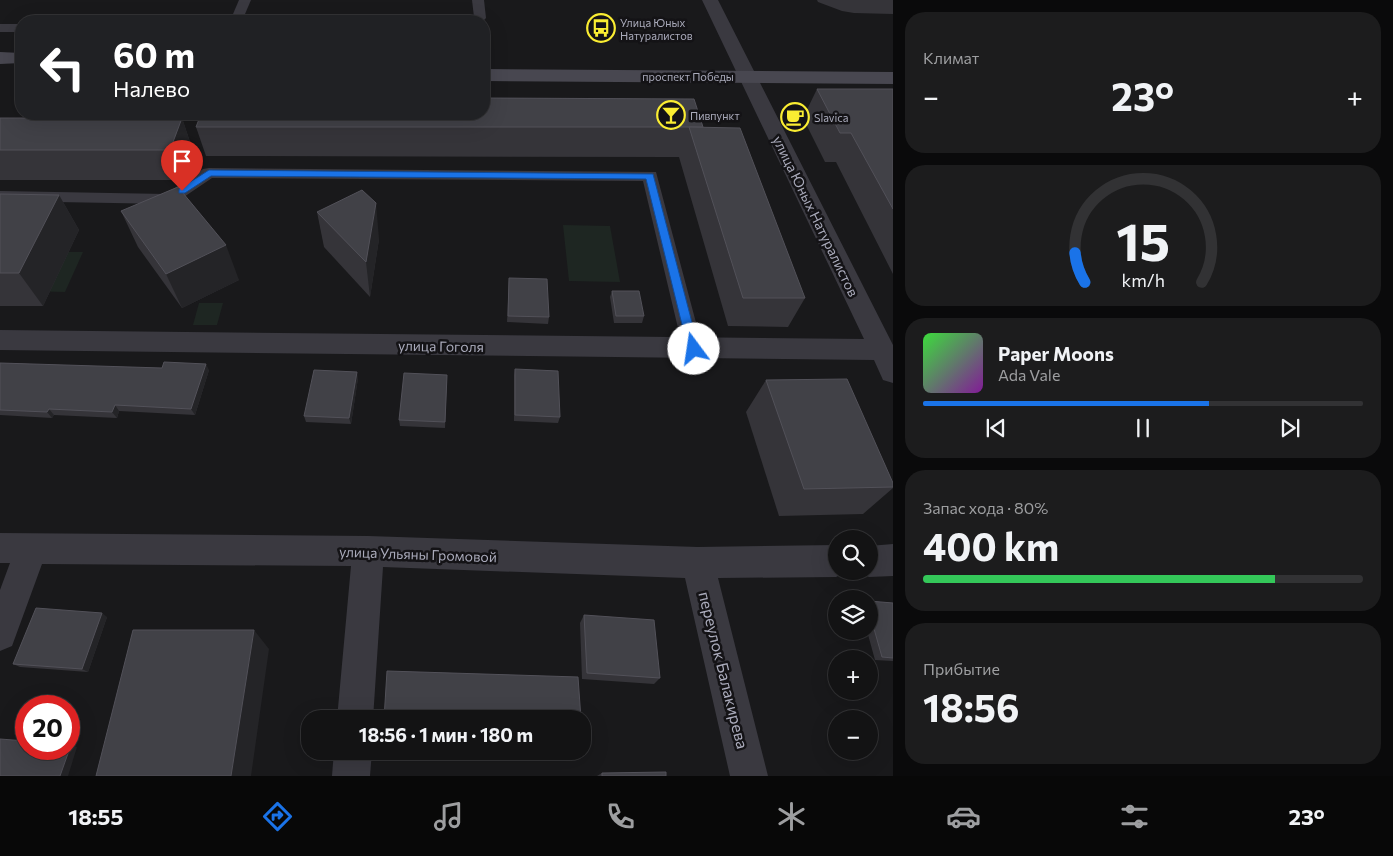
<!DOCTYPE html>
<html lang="ru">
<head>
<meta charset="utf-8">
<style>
  :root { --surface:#131314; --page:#1c1c1d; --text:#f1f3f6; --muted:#9d9ea0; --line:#323234; --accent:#1a73e8 }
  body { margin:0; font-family:Commissioner,sans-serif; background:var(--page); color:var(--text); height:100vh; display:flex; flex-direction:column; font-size:19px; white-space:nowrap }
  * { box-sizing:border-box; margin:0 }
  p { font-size:16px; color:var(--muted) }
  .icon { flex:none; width:28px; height:28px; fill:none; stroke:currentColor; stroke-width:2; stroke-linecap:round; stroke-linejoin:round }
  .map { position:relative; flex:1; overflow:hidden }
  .panel { display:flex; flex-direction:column; gap:12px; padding:12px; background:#0a0a0b; width:500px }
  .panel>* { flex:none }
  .banner { position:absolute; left:15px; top:15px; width:475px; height:105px; border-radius:20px; box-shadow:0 5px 20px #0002,0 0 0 1px var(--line); background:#202124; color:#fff; overflow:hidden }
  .tools { position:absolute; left:828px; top:530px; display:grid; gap:10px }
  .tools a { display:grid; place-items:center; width:50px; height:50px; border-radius:50%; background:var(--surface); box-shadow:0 5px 20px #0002,0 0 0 1px var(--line); font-size:25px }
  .speed { position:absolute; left:15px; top:695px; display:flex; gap:10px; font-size:25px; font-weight:700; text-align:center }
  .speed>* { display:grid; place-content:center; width:65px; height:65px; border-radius:50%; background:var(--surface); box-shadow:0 5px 20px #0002,0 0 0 1px var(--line); line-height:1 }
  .speed .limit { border:8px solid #d22; background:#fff; color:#111 }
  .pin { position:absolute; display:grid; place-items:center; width:42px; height:42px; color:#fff; margin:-51px -21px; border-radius:50% 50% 50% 0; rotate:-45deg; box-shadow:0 0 5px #0007 }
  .pin .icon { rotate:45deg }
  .me { position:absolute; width:55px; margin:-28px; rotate:346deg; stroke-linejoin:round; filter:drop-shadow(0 0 4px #0008) }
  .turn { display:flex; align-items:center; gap:18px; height:105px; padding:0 15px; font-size:22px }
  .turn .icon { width:65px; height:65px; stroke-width:2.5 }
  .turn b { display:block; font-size:35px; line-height:42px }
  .big { font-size:38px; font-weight:700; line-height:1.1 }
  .panel .widget { flex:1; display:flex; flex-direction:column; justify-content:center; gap:8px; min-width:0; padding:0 18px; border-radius:20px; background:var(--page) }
  .panel .dial { align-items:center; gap:0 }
  .dial svg { height:130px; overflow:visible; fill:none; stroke:var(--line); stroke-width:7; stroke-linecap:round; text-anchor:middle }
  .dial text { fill:var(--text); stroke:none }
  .song { display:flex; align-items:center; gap:15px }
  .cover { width:60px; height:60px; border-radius:8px; background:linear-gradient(135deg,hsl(120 70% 55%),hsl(290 70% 35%)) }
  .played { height:5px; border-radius:2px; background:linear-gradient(90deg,var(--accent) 65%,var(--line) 65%) }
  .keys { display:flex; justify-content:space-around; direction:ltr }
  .heat { display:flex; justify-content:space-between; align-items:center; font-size:28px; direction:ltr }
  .charge { height:8px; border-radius:4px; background:linear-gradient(90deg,#34c759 80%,var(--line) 0) }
  .trip { position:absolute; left:301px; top:710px; width:290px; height:50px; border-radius:20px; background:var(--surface); box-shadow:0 5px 20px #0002,0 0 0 1px var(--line); font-weight:700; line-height:50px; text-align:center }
  .tab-bar { display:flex; height:80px; justify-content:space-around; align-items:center; background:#080808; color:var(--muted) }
  .tab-bar .icon { width:35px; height:35px }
  .tab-bar .on { color:var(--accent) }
  .tab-bar b { font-size:22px; color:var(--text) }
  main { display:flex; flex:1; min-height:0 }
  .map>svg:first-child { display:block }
  .green { fill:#1e2622 }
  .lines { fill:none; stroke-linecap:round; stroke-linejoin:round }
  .service { fill:#3a3940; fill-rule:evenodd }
  .minor { fill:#3a3940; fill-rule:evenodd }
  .secondary { fill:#484750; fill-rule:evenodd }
  .wall { fill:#353439 }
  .shaded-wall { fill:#242427 }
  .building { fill:#414147; stroke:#525159 }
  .route { fill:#1a73e8; stroke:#114b97 }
  .labels { text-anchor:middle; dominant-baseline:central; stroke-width:5; stroke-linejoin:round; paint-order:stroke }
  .far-poi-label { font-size:11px; fill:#aaabbb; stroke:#141316; text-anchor:start }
  .far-street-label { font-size:11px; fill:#aaabbb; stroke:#141316 }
  .street-label { font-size:14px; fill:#aaabbb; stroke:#141316 }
  .near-street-label { font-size:16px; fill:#aaabbb; stroke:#141316 }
</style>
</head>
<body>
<main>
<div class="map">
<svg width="893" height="776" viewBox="0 0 893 776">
  <rect width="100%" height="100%" fill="#19191b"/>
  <g class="green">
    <polygon points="563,225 610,226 620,282 569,281"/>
    <polygon points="48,252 83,252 65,292 28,291"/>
    <polygon points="199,303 223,303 217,325 193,325"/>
  </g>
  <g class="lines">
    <g class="service">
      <polygon points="239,0 251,0 242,21 230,21"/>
      <polygon points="472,0 484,0 486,18 483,21 469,21 474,17"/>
      <rect x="0" y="24" width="21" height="8"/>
      <polygon points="209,168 656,172 703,349 700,354 693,357 686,354 683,349 643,181 212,178 175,203 169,204 0,201 0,191 166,194 203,169"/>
    </g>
    <g class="minor">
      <polygon points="702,0 718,0 893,345 893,383 883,380 874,360 0,350 0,330 864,339"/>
      <polygon points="0,533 368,536 698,547 836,545 836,571 848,571 836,577 718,578 768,776 730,776 685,578 383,567 373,719 337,719 351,566 42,564 12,646 0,651 0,590 10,563 0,563"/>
      <polygon points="893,544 893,576 869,577 858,572 869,571 869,546"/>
      <polygon points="334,751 372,751 370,776 332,776"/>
    </g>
    <g class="secondary">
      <polygon points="0,52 21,53 21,63 0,64"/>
      <polygon points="484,69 893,72 893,84 484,81"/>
    </g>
  </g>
  <g class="wall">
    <polygon points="817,0 893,0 893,14 854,13 842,11 818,2"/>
    <polygon points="817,89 893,89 893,274 836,162 825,162 803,118"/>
    <polygon points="0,118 182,118 192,148 181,180 0,180"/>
    <polygon points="196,127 703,127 805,298 788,327 728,326 679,157 206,156"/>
    <polygon points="0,194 59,195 79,230 43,306 0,306"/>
    <polygon points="121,211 239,280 182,308 138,247"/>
    <polygon points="317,212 379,239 370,297 324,247"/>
    <polygon points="509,278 549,317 548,324 507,322"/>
    <polygon points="612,291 644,316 642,323 614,323 610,297"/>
    <polygon points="0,363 209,370 195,415 119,411 117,418 54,415 52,418 0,415"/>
    <polygon points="515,369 560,417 558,423 514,421 514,375"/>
    <polygon points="358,378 351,424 306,422 304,416"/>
    <polygon points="766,380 893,483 893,488 863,514 779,516 746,412"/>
    <polygon points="447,381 445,428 400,426 399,420"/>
    <polygon points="869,601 893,603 893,661 875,660 867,631 869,631"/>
    <polygon points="584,615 660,678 654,684 582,679 580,623"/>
    <polygon points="107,617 88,672 20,667 13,664"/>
    <polygon points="602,773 666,776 597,776"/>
  </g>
  <g class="shaded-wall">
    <polygon points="182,118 192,148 181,180 170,150"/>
    <polygon points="59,195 79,230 43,306 19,273"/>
    <polygon points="376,203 379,239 370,297 366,262"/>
    <polygon points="226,245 239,280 182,308 166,274"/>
    <polygon points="206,364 209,370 195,415 191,409"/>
    <polygon points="357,372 358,378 351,424 349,418"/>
    <polygon points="115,405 119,411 117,418 112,412"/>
    <polygon points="49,409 54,415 52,418 47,412"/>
    <polygon points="102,613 107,617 88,672 82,669"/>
    <polygon points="254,630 269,649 251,776 231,776"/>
    <polygon points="71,745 77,747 68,776 60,776"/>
  </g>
  <g class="building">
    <polygon points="817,89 893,89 893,209 851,133 840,133"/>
    <polygon points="484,98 694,99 703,127 196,127 201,114 484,114"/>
    <polygon points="0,118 182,118 170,150 0,150"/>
    <polygon points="689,127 740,128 805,298 743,298"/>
    <polygon points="178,187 226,245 166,274 121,211"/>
    <polygon points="362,190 376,203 366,262 317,212"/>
    <polygon points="0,194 59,195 19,273 0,273"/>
    <polygon points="509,278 547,279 549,317 508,316"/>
    <polygon points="612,291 639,291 644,316 616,316"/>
    <polygon points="164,362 206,364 191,409 115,405 112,412 49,409 47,412 0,410 0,363 162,368"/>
    <polygon points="515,369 558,371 560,417 515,415"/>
    <polygon points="314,370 357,372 349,418 304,416"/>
    <polygon points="404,373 447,375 445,422 399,420"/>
    <polygon points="847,379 893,483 893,487 804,489 766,380"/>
    <polygon points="869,601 893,603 893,658 882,657 869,611"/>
    <polygon points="36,608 102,613 82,669 13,664"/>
    <polygon points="584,615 654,620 660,678 587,673"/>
    <polygon points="133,630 254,630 231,776 96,776"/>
    <polygon points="387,671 578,677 581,719 384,719"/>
    <polygon points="0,739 26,741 26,749 69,749 69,745 71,745 60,776 0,776"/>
    <polygon points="666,772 666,776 602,776 602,773"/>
  </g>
  <polygon class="route" points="209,170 653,174 699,349 694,353 688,349 646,179 211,176 185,193 179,193 179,189"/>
  <defs>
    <symbol id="bus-ring" viewBox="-11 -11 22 22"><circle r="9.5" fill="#141316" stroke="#faed32" stroke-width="1.5"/><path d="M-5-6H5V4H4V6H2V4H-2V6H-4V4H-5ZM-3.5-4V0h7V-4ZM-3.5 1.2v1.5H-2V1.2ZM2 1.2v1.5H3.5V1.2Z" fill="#faed32"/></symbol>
    <symbol id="bar-ring" viewBox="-11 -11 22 22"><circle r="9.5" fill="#141316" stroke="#faed32" stroke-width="1.5"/><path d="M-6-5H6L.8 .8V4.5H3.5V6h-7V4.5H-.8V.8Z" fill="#faed32"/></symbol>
    <symbol id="cafe-ring" viewBox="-11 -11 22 22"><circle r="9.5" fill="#141316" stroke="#faed32" stroke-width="1.5"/><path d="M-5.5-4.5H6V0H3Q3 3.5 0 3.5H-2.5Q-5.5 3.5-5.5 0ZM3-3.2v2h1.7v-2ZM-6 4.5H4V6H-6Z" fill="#faed32"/></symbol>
  </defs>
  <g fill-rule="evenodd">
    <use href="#bus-ring" x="585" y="12" width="32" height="32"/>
    <use href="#bar-ring" x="655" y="99" width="32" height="32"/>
    <use href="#cafe-ring" x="779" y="101" width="32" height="32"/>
  </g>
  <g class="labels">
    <g class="far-poi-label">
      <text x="620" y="22">Улица Юных<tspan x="620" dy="13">Натуралистов</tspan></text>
      <text x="690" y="115">Пивпункт</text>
      <text x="814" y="117">Slavica</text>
    </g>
    <g class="far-street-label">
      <text x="688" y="76">проспект Победы</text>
    </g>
    <g class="street-label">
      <text transform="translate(816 216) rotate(64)">улица Юных Натуралистов</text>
      <text transform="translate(441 346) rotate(1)">улица Гоголя</text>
      <text transform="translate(418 554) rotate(2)">улица Ульяны Громовой</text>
    </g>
    <g class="near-street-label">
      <text transform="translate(724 670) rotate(76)">переулок Балакирева</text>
    </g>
  </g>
</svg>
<div class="tools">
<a><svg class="icon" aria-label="search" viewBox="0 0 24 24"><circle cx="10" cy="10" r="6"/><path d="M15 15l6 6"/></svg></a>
<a><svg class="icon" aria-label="layers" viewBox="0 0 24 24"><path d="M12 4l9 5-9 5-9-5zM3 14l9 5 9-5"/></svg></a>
<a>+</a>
<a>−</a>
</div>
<div class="speed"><div class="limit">20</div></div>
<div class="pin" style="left:182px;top:191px;background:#d93025"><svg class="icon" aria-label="arrive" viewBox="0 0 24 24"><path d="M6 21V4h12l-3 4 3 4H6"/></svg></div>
<svg class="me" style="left:694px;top:349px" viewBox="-20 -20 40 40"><circle r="19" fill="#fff"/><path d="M0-13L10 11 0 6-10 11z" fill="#1a73e8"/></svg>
<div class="trip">18:56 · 1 мин · 180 m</div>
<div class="banner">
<div class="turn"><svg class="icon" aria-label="left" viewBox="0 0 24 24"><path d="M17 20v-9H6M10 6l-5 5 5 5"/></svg><div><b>60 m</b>Налево</div></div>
</div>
</div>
<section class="panel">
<div class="widget"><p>Климат</p>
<div class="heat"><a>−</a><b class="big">23°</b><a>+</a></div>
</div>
<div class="widget dial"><svg viewBox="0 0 100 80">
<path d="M14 69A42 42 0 1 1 86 69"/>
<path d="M14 69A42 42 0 0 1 8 51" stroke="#1a73e8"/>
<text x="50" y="56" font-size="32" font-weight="700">15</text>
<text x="50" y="72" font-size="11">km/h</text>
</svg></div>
<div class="widget">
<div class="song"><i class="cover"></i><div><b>Paper Moons</b><p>Ada Vale</p></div></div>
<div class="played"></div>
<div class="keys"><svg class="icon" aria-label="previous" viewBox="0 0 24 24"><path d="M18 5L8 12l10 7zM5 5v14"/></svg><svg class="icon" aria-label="pause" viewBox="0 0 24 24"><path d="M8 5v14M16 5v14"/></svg><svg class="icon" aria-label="next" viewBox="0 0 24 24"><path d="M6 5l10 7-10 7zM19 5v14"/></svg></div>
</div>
<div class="widget"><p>Запас хода · 80%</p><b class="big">400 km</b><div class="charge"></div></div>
<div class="widget"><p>Прибытие</p><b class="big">18:56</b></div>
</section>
</main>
<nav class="tab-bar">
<b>18:55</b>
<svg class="icon on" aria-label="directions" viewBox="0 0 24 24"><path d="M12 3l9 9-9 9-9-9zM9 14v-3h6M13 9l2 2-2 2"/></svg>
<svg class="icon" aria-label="music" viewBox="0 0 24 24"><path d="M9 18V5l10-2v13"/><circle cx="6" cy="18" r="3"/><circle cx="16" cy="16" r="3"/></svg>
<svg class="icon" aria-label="phone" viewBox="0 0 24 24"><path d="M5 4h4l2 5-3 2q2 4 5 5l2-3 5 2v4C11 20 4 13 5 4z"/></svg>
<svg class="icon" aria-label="climate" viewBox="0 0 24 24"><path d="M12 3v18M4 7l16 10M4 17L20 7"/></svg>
<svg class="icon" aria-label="car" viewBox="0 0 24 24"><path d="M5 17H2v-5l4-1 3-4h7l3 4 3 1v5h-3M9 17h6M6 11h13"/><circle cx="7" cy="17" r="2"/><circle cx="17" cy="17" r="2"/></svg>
<svg class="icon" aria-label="filters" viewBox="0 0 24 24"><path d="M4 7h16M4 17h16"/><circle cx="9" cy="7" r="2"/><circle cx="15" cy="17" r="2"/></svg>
<b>23°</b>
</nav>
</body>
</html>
